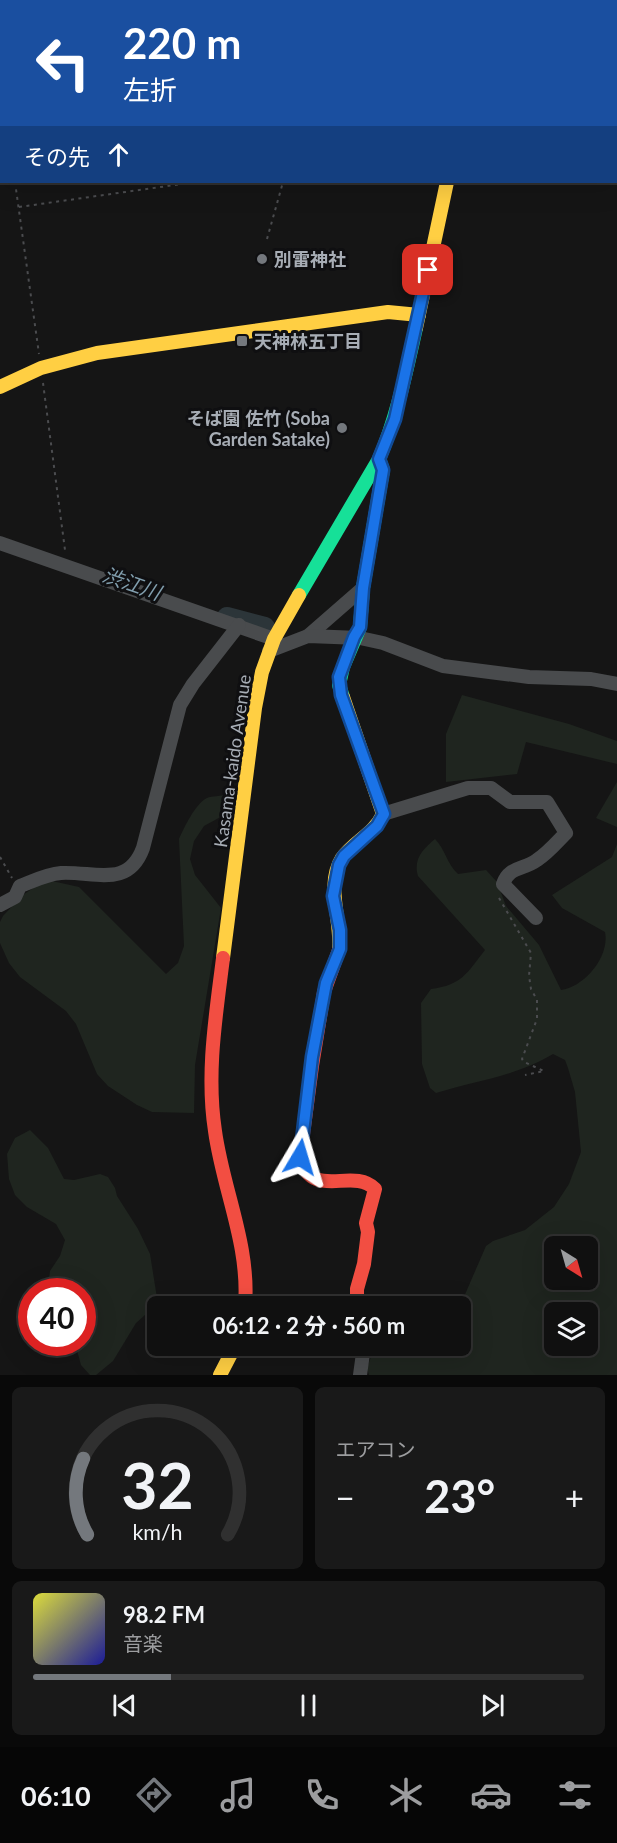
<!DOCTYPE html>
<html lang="ja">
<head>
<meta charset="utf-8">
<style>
  :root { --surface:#101010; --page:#191919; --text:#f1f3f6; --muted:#9c9d9f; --line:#303030; --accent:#74787d }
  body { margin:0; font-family:Lato,"Noto Sans JP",sans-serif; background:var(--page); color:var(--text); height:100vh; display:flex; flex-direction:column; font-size:22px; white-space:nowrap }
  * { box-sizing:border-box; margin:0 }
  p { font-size:20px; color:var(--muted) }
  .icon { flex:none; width:33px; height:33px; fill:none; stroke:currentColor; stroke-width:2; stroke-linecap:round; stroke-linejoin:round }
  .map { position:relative; height:1375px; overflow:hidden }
  .side { display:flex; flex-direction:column; gap:12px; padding:12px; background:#090909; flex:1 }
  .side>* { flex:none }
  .top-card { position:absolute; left:0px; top:0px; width:618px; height:183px; box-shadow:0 6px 24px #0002,0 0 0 2px var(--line); background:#1a4fa0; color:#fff; overflow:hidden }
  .needle { width:39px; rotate:143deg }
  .fabs { position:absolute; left:544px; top:1236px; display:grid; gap:12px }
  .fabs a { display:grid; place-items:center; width:54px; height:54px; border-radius:9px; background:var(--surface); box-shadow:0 6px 24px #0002,0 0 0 2px var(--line); font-size:30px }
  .speed { position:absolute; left:18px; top:1278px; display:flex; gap:12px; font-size:30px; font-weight:700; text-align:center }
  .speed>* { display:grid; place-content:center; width:78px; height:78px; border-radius:50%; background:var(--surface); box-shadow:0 6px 24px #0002,0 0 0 2px var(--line); line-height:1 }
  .speed .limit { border:9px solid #d22; background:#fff; color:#111 }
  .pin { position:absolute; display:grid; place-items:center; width:51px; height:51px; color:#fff; margin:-26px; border-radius:12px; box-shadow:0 3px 9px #0006 }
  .me { position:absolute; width:66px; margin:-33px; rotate:7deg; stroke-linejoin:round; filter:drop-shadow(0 0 4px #0008) }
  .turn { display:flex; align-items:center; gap:21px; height:126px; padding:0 24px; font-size:27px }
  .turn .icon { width:78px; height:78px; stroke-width:2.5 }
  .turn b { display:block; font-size:42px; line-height:51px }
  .then { display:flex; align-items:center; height:57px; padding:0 24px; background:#0003; gap:12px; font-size:22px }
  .big { font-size:45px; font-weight:700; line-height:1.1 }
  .side .card { flex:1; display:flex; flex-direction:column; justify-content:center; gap:9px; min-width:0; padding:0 21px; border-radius:9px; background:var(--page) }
  .side .dial { align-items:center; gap:0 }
  .dial svg { height:156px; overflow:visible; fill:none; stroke:var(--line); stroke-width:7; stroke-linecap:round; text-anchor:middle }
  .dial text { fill:var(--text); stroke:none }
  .song { display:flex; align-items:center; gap:18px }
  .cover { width:72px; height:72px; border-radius:9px; background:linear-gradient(135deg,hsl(60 70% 55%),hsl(240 70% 35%)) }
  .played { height:6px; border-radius:3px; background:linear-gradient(90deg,var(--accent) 25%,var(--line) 25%) }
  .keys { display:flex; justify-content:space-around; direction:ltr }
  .heat { display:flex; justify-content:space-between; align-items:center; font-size:33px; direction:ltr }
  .side .tiles { flex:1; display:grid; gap:12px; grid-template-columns:1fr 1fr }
  .card:last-child { grid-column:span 2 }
  .trip { position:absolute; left:147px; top:1296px; width:324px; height:60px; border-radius:9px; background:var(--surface); box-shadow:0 6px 24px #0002,0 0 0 2px var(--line); font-weight:700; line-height:60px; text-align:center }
  .dock { display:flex; height:96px; justify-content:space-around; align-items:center; background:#060606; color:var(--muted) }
  .dock .icon { width:42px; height:42px }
  .dock .current { color:var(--accent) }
  .dock b { font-size:27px; color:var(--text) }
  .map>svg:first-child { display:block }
  .green { fill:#1f251f; fill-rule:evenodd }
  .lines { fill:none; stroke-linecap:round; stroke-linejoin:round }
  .river { stroke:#2c3539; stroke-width:20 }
  .path { stroke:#4b4c4f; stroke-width:2; stroke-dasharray:3 4.5; stroke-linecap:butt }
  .street { stroke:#494b4d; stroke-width:14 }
  .fast { stroke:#16e098; stroke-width:14 }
  .slow { stroke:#ffcf43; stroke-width:14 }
  .jam { stroke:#f24e42; stroke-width:14 }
  .route-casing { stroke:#114b97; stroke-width:15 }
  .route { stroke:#1a73e8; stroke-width:10 }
  .poi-dot { fill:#74787d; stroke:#0f0f11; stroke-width:2 }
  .labels { text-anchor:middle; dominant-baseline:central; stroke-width:6; stroke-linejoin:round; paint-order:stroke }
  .poi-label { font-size:18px; font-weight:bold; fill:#a7adb5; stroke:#0f0f11; text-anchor:start }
  .street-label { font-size:18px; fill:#a7adb5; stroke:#0f0f11 }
  .water-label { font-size:20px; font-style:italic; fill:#819ead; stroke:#0f0f11 }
</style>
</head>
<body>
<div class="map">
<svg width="617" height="1375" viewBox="0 0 617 1375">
  <rect width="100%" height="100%" fill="#151515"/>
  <g class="green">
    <polygon points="462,695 569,724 617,741 617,764 526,742 517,774 446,782 446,734"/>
    <polygon points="617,782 617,827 596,818"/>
    <path d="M 227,795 L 226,814 L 204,826 L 194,841 L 190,859 L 195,875 L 221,908 L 195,1065 L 194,1113 L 152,1112 L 137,1105 L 108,1086 L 97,1074 L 76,1024 L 66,1011 L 20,977 L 9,963 L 0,943 L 0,922 L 3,916 L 23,895 L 39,884 L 52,881 L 79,887 L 166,974 L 178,963 L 184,946 L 179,839 C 184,828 195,804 207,798 C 212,796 221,796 227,795 Z"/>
    <path d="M 435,839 C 445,849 447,864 458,874 L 486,870 L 497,882 L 506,906 L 539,945 L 561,990 C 584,987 610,957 605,932 L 562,908 L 552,895 L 612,857 L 617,844 L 617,1375 L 369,1375 L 367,1368 L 373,1351 C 392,1343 405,1348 424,1353 L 436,1346 L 460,1346 L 460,1306 L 486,1246 L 493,1241 L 525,1230 L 554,1207 L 569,1184 L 581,1152 L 575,1092 L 568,1068 L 565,1060 L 553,1054 C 514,1077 478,1080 436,1093 L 430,1088 L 422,1064 L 421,1003 L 431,989 C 462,985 467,973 485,950 L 418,876 C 413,859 423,849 435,839 ZM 555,1246 L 588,1246 L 588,1280 L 555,1280 ZM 555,1312 L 588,1312 L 588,1346 L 555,1346 Z"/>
    <polygon points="30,1130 48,1148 64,1179 74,1180 100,1174 108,1177 115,1188 117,1196 138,1229 150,1254 157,1298 155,1306 136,1323 113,1361 96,1375 90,1375 81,1365 75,1343 82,1342 82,1292 55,1291 49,1279 50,1271 60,1256 65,1240 56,1224 27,1207 15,1195 9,1179 7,1154 15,1138"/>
  </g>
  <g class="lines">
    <polyline class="river" points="227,617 265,627"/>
    <g class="path">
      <polyline points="314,2 315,0"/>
      <polyline points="0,80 2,90"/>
      <polyline points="15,182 39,354"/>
      <polyline points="615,182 617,182"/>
      <polyline points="19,207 196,182"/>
      <polyline points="267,239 283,182"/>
      <polyline points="43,383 65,550"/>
      <polyline points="0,857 12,878"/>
      <polyline points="499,898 531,953 529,976 531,989 537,1000 537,1019 522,1059 524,1062 544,1071 525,1075"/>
    </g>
    <g class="street">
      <polyline points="0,543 274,639"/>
      <polyline points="308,636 363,588"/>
      <polyline points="269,651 308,636 360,638 383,643 443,666 529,677 591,679 617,684"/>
      <path d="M 383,814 L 468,788 L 491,788 L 510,802 L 547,802 L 566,833 C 557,842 548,853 537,860 C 524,870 509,866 503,884 L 536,918"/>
      <path d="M 0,905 L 15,897 L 20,886 C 33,881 47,874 61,873 C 94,871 128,889 143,848 L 180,705 L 193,684 L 239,625"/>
      <polyline points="360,1375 364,1346"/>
    </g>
    <g class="fast">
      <polyline points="486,2 487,0"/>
      <path d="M 299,595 L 379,459 C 397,417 406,372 416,328"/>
      <polyline points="343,697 339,685 343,667 360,627 363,588 383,470 379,459"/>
    </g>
    <g class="slow">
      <polyline points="416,328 447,182"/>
      <polyline points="0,387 41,368 97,353 388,312 419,315"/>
      <path d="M 339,950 C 342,920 325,886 342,858 C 354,841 374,834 383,814 L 343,697"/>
      <polyline points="223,958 255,708 262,672 274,639 299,595"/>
      <polyline points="220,1375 235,1346"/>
    </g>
    <g class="jam">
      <path d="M 339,950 L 324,992 L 312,1066 L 300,1157 C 312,1202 352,1166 375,1189 L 366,1223 L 368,1232 L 364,1264 L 357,1289 L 357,1306"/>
      <path d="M 223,958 C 216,1015 206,1073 215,1131 C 223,1190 250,1245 245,1306"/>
    </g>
  </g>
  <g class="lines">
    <defs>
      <polyline id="route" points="300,1157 312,1057 326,983 340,949 340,930 333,896 339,865 344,856 377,826 384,814 341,695 339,677 354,637 360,627 363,588 383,470 379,459 395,419 428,270"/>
    </defs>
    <use href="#route" class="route-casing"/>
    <use href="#route" class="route"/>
  </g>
  <g class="poi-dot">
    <circle cx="262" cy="259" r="6"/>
    <rect x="236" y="335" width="12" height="12" rx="3"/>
    <circle cx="342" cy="428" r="6"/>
  </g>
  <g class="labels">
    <g class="poi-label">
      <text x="274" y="259">別雷神社</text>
      <text x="254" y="341">天神林五丁目</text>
      <text x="330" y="418" text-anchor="end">そば園 佐竹 (Soba<tspan x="330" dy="21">Garden Satake)</tspan></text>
    </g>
    <g class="street-label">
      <text transform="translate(232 761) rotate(-82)">Kasama-kaido Avenue</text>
    </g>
    <g class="water-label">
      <text transform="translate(132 583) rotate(19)">渋江川</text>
    </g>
  </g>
</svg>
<div class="fabs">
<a><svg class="needle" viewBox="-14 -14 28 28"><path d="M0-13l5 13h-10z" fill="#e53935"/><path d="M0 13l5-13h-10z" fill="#9c9d9f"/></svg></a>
<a><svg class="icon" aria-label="layers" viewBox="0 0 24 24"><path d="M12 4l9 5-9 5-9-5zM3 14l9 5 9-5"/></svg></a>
</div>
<div class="speed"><div class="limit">40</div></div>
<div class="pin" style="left:428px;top:270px;background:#d93025"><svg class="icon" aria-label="arrive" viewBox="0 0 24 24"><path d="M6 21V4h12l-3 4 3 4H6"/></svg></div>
<svg class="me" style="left:300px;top:1157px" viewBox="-20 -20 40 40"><path d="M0-17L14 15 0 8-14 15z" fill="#1a73e8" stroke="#fff" stroke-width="4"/></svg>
<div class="trip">06:12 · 2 分 · 560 m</div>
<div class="top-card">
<div class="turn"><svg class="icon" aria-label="left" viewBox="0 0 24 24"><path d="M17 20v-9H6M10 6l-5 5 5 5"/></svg><div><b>220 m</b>左折</div></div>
<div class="then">その先<svg class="icon" aria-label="ahead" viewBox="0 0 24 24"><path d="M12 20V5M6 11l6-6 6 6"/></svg></div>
</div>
</div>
<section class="side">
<div class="tiles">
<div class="card dial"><svg viewBox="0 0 100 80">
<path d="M14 69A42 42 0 1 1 86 69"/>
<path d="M14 69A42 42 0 0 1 12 30" stroke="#74787d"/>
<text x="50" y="56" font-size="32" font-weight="700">32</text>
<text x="50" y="72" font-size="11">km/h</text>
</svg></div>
<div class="card"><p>エアコン</p>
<div class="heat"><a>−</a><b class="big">23°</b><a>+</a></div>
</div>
<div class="card">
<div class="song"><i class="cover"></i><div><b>98.2 FM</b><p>音楽</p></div></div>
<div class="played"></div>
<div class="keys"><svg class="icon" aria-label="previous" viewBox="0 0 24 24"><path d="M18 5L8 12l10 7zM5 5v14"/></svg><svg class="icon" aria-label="pause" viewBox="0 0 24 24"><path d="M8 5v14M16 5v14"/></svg><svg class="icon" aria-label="next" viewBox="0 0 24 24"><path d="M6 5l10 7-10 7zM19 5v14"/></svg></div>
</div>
</div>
</section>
<nav class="dock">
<b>06:10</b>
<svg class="icon current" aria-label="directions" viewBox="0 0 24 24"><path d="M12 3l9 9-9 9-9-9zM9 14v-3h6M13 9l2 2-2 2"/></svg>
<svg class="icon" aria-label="music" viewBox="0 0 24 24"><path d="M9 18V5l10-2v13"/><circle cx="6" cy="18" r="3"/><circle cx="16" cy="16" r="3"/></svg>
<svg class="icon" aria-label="phone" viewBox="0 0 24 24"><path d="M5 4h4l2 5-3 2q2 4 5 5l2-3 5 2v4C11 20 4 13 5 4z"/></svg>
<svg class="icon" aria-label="climate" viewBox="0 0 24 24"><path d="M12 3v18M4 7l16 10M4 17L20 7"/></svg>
<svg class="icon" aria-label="car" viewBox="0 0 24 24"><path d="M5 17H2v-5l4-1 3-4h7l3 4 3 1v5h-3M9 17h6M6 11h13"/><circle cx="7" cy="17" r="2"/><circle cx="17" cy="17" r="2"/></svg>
<svg class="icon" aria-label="filters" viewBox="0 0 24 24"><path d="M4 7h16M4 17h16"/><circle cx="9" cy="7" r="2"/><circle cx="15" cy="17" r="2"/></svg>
</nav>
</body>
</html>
